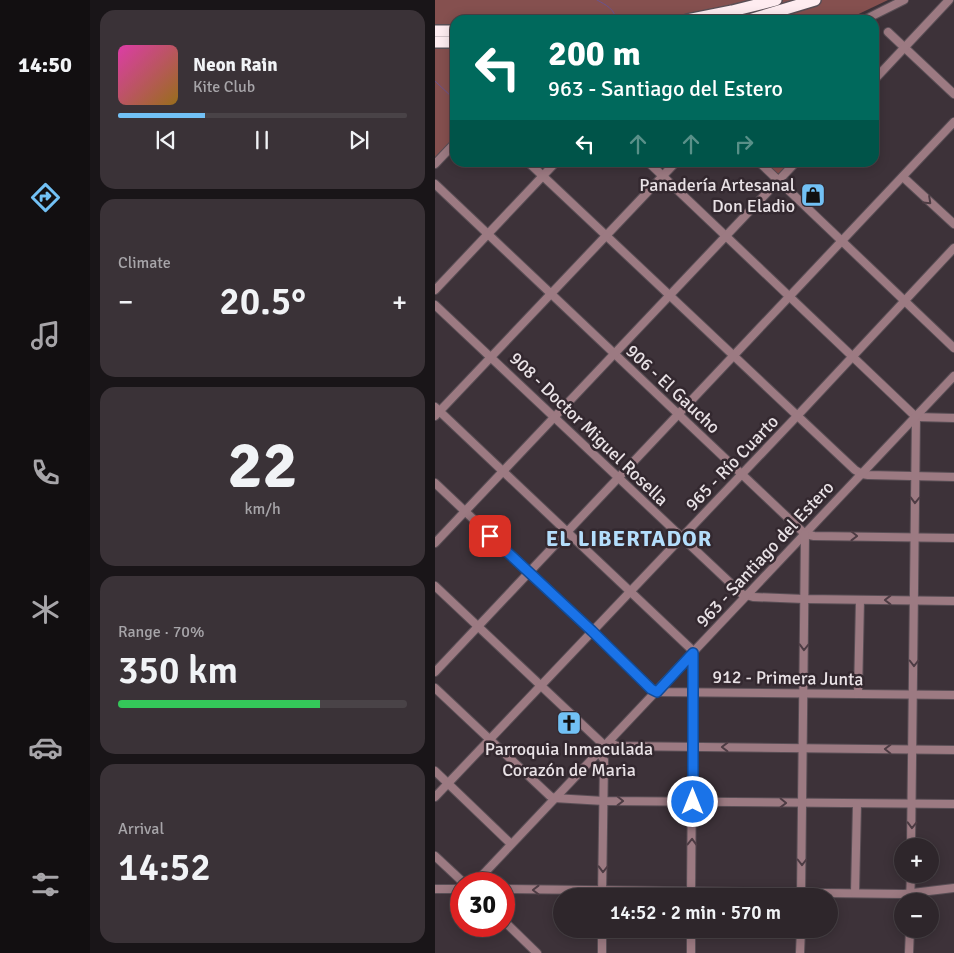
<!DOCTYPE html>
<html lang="en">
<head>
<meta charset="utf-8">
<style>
  :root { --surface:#2e262b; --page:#3a3237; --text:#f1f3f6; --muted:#a7a5a9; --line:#494347; --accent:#72c1f5 }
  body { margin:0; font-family:Signika,sans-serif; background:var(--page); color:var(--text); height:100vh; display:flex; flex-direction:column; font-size:19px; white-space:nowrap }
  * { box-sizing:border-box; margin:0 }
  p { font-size:16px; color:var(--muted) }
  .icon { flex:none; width:28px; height:28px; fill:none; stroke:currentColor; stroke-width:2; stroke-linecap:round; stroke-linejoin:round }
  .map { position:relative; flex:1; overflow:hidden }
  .panel { display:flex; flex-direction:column; gap:10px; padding:10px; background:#191518; width:345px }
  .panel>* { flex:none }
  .guide { position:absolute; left:15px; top:15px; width:429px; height:152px; border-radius:15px; box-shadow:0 2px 12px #0003,0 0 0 1px var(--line); background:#00695c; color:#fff; overflow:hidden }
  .buttons { position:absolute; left:459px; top:838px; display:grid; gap:10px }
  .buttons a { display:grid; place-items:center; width:45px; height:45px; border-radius:50%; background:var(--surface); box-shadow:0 2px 12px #0003,0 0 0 1px var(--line); font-size:25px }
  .speed { position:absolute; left:15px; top:872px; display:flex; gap:10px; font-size:25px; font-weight:700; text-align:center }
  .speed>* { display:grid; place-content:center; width:65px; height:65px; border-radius:50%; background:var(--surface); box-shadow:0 2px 12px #0003,0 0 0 1px var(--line); line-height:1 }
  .speed .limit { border:8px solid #d22; background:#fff; color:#111 }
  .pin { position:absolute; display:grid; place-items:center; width:42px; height:42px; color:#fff; margin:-21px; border-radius:10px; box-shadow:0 2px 8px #0006 }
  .me { position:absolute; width:55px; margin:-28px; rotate:0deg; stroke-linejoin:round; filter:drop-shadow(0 0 4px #0008) }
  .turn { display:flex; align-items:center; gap:18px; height:105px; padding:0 15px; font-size:22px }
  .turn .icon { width:65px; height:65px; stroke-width:2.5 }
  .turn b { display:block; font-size:35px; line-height:42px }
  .lanes { display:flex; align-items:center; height:48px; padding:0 15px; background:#0003; justify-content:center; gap:25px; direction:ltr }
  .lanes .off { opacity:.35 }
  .big { font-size:38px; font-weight:600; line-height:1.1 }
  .panel .card { flex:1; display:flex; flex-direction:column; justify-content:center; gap:8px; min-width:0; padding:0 18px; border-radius:15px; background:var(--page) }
  .panel .dial { align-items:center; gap:0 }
  .dial b { font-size:65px; line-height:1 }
  .song { display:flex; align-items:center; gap:15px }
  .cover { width:60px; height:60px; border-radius:8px; background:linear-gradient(135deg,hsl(320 70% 55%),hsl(40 70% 35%)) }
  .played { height:5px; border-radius:2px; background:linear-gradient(90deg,var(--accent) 30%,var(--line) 30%) }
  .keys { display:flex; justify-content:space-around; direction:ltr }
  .heat { display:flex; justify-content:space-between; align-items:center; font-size:28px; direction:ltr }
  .charge { height:8px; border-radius:4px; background:linear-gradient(90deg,#34c759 70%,var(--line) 0) }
  .trip { position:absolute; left:118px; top:888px; width:285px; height:50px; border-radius:25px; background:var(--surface); box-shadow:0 2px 12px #0003,0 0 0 1px var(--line); font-weight:600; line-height:50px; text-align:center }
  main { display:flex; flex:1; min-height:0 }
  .tabs { display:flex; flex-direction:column; width:90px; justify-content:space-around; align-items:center; background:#120f11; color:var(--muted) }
  .tabs .icon { width:35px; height:35px }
  .tabs .current { color:var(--accent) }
  .tabs b { font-size:22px; color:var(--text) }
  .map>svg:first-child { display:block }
  .green { fill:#85504f }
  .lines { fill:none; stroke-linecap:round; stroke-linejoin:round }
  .stream { stroke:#6a538f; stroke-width:1 }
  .minor-casing { stroke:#594e55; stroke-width:10 }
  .highway-casing { stroke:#594e55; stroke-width:14 }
  .minor { stroke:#9c7a82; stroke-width:8 }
  .highway { stroke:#feecf0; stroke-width:11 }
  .oneway { stroke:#4d3c44 }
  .route-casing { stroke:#114b97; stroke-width:12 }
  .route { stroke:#1a73e8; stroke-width:9 }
  .labels { text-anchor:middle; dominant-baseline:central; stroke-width:5; stroke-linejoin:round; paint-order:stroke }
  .poi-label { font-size:18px; fill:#e9e2e6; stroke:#33282f; text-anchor:end }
  .street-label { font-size:18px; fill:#e9e2e6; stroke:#33282f }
  .district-label { font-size:22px; font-weight:bold; letter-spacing:1px; fill:#b4defc; stroke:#33282f }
</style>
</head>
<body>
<main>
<nav class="tabs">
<b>14:50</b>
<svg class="icon current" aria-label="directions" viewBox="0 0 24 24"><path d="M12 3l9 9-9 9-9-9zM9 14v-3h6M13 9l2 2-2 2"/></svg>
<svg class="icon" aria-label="music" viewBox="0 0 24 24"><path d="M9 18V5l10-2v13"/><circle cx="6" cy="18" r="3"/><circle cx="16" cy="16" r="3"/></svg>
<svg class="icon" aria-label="phone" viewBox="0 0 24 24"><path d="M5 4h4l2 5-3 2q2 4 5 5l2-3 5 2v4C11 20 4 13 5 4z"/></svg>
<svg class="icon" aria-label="climate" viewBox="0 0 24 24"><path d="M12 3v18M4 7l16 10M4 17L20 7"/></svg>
<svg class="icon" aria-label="car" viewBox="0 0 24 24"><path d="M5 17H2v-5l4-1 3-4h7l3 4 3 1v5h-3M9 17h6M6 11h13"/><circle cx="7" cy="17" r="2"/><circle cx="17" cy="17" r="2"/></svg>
<svg class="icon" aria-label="filters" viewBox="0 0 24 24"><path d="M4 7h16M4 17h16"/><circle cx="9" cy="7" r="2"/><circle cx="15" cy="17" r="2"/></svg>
</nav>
<section class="panel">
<div class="card">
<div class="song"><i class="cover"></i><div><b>Neon Rain</b><p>Kite Club</p></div></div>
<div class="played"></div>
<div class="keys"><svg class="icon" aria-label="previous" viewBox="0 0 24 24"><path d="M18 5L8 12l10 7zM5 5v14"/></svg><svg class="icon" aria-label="pause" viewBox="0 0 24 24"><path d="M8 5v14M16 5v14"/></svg><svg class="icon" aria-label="next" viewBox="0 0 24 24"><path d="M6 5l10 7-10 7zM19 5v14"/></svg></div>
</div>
<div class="card"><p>Climate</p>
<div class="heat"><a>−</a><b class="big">20.5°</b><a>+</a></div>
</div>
<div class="card dial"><b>22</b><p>km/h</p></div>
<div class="card"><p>Range · 70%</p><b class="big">350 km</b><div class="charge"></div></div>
<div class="card"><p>Arrival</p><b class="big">14:52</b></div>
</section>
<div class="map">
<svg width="519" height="953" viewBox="0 0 519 953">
  <rect width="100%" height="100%" fill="#3d3239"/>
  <g class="green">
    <polygon points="0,0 453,0 411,20 20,20 20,138 0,159"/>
    <polygon points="327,163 357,163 343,177"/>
  </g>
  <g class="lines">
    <g class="stream">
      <path d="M 162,0 C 171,5 180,9 181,20"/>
      <polyline points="0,81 20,100"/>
    </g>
    <defs>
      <g id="minor">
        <polyline points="429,20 469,0"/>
        <polyline points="453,32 519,94"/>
        <polyline points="439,80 514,0"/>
        <polyline points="93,162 420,470 427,474 433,475 519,477"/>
        <polyline points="213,162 481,417 519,418"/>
        <polyline points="324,162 519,348"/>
        <polyline points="0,164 20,143"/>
        <polyline points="468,177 519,224"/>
        <polyline points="0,184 370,534 379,536 519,538"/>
        <polyline points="0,290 121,162"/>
        <polyline points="0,305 307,594 318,597 369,599 519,601"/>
        <polyline points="0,407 255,648 258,653"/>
        <polyline points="0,416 241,162"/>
        <polyline points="0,483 157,631 217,689 221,692 519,695"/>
        <polyline points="0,543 361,162"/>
        <polyline points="0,586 170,746"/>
        <polyline points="0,672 519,122"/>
        <polyline points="0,688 115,796 119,798 169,801 519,804"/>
        <polyline points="423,694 425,600"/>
        <polyline points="174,742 182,746 519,750"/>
        <polyline points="164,752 169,760 167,896"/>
        <polyline points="0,771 76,844"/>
        <polyline points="0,797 363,415 519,248"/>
        <polyline points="476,846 481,417"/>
        <polyline points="0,856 30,884"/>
        <polyline points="39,884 519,376"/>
        <polyline points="0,889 26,889"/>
        <polyline points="69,889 469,894 519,888"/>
        <polyline points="420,893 422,804"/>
        <polyline points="256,896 258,653"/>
        <polyline points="366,896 370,534"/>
        <polyline points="475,901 476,874"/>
        <polyline points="69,921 102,953"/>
        <polyline points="256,929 256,953"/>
        <polyline points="167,953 167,929"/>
        <polyline points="365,953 366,929"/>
        <polyline points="474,953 475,929"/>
      </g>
      <g id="highway">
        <polyline points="252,20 297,11 341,0"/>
        <polyline points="314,20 380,0"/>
        <polyline points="0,31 20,31"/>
        <polyline points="0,42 20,42"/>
      </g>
    </defs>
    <use href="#minor" class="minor-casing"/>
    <use href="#highway" class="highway-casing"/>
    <use href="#minor" class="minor"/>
    <use href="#highway" class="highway"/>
  </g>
  <defs><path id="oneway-chevron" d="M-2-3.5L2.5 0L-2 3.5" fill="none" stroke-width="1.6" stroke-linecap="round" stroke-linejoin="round" transform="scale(1.25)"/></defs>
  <g class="oneway">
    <use href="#oneway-chevron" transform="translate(493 201) rotate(43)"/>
    <use href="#oneway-chevron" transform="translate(480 500) rotate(91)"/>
    <use href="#oneway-chevron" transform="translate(419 536) rotate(1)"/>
    <use href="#oneway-chevron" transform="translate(453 600) rotate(-180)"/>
    <use href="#oneway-chevron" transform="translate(369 647) rotate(91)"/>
    <use href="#oneway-chevron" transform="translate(479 663) rotate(90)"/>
    <use href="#oneway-chevron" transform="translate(290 747) rotate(-180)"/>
    <use href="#oneway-chevron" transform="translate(453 749) rotate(-179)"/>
    <use href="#oneway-chevron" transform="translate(185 801) rotate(1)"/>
    <use href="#oneway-chevron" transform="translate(348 803) rotate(1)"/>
    <use href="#oneway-chevron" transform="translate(477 825) rotate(91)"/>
    <use href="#oneway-chevron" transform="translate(257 842) rotate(-89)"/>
    <use href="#oneway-chevron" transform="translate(367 862) rotate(90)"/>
    <use href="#oneway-chevron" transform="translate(168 869) rotate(91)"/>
    <use href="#oneway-chevron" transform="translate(101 890) rotate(-180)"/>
  </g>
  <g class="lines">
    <defs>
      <polyline id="route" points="55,536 157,631 216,689 222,692 258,653 258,802"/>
    </defs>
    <use href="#route" class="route-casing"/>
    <use href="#route" class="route"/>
  </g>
  <defs>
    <symbol id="shop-square" viewBox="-11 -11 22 22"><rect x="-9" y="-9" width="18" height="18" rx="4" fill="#72c1f5" stroke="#33282f"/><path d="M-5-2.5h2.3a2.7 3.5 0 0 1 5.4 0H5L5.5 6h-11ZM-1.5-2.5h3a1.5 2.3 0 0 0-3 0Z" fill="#111"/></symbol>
    <symbol id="church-square" viewBox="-11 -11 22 22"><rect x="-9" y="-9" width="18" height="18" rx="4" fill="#72c1f5" stroke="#33282f"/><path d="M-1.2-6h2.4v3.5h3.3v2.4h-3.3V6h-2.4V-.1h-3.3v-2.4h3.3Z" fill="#111"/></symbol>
  </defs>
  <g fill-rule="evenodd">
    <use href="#shop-square" x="364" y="181" width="28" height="28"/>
    <use href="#church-square" x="120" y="709" width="28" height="28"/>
  </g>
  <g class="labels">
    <g class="poi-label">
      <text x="360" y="185">Panadería Artesanal<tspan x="360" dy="21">Don Eladio</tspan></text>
      <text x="134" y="749" text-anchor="middle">Parroquia Inmaculada<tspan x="134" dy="21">Corazón de Maria</tspan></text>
    </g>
    <g class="street-label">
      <text transform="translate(238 389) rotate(43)">906 - El Gaucho</text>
      <text transform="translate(154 429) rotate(44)">908 - Doctor Miguel Rosella</text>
      <text transform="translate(297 463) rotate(-46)">965 - Río Cuarto</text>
      <text transform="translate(330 554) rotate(-47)">963 - Santiago del Estero</text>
      <text transform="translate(353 678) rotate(1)">912 - Primera Junta</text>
    </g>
    <g class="district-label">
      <text x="194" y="538">EL LIBERTADOR</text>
    </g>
  </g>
</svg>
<div class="buttons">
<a>+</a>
<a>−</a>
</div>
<div class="speed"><div class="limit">30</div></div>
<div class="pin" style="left:55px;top:536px;background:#d93025"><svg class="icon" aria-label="arrive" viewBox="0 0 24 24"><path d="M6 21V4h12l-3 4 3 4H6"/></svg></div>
<svg class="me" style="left:258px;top:802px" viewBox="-20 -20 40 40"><circle r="17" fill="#1a73e8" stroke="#fff" stroke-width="3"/><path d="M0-11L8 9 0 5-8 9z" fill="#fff"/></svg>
<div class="trip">14:52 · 2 min · 570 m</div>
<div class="guide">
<div class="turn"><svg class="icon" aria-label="left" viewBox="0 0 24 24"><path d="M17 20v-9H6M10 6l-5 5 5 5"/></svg><div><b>200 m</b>963 - Santiago del Estero</div></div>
<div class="lanes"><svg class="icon" aria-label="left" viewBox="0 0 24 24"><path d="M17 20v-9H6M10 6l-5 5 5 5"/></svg><svg class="icon off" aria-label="ahead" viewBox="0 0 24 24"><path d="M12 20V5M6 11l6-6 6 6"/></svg><svg class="icon off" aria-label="ahead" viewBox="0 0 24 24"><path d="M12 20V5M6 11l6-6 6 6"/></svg><svg class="icon off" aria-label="right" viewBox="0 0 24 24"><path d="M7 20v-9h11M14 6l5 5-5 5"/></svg></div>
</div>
</div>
</main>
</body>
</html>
